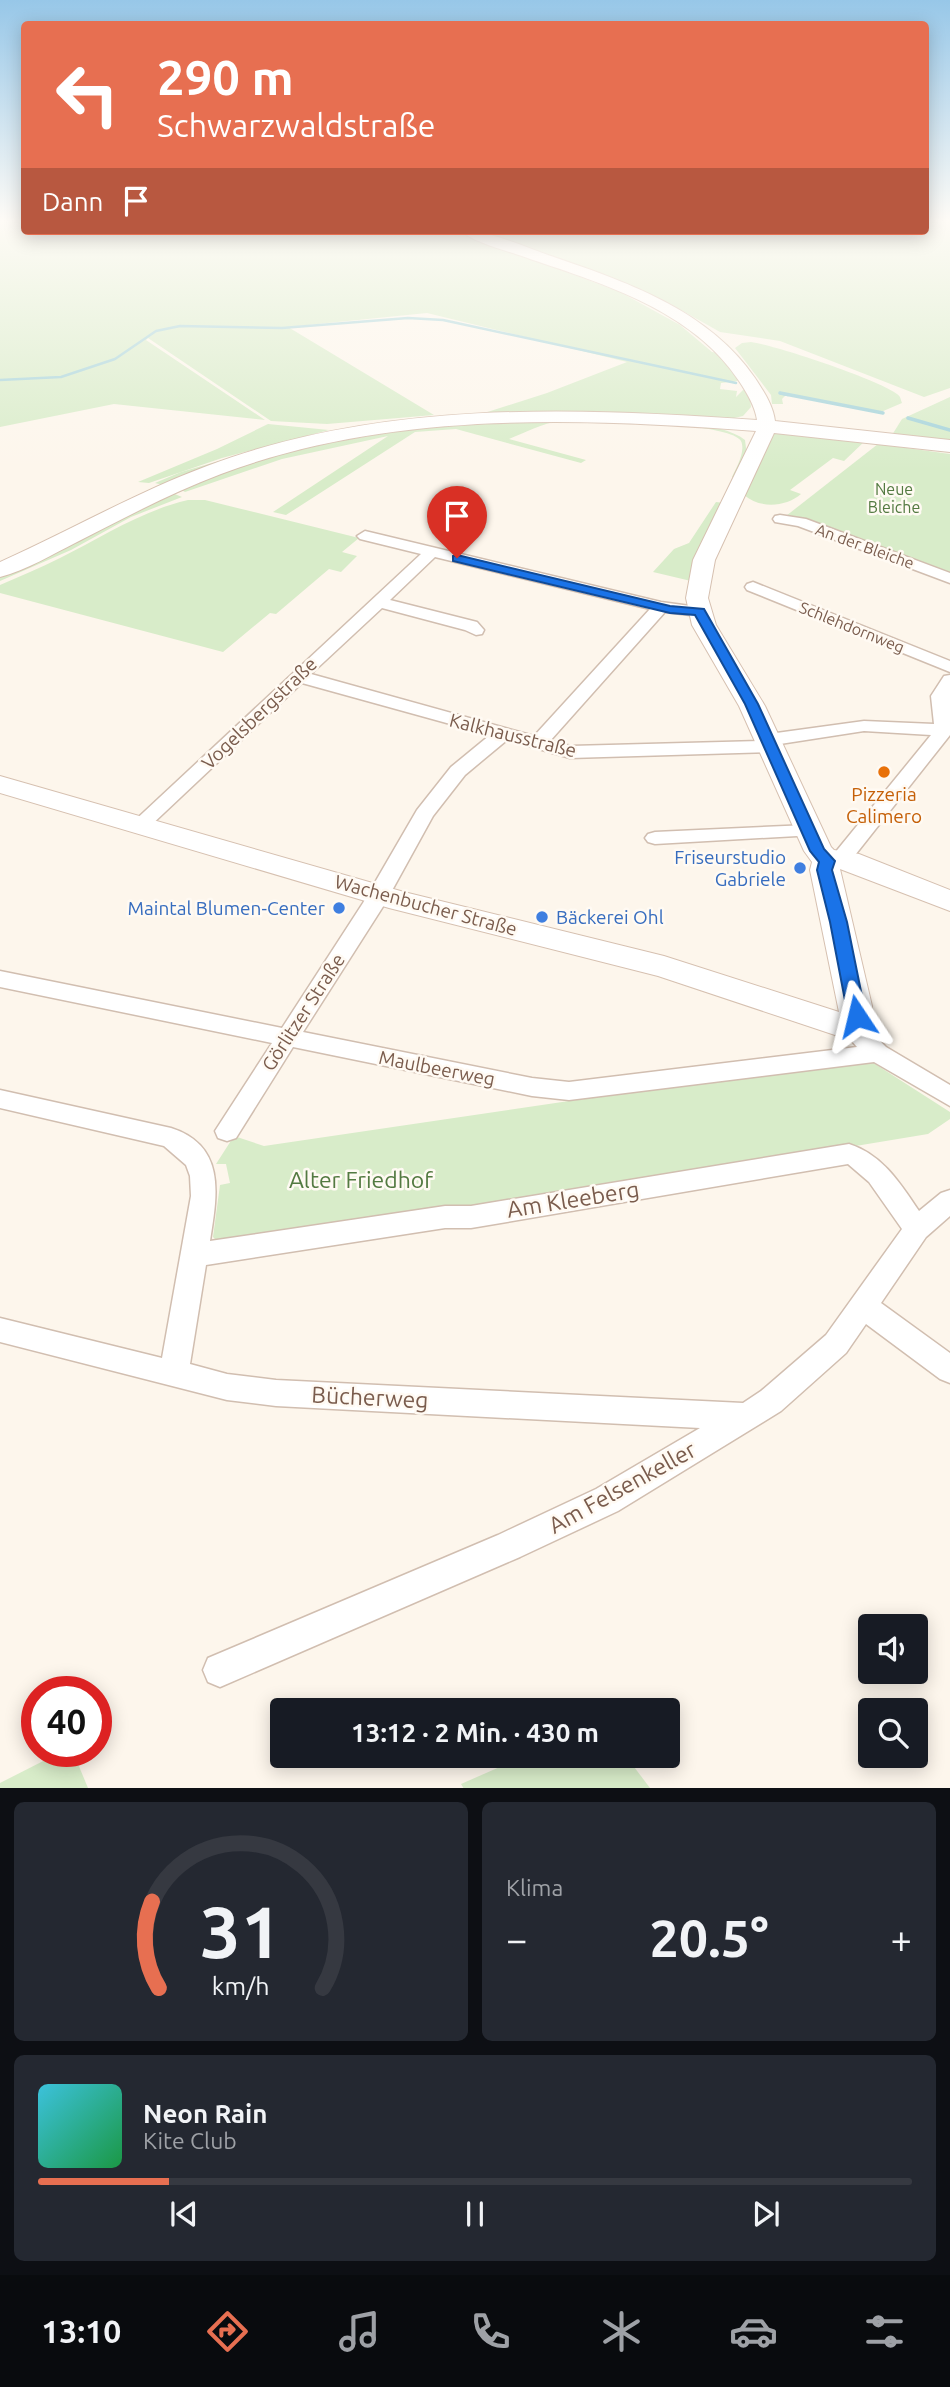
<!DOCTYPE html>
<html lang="de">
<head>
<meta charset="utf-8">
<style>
  :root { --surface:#171b24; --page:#242831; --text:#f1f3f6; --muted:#9ea1a6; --line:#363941; --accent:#e76f51 }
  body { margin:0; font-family:Ubuntu,sans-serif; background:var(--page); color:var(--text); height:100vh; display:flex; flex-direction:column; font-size:26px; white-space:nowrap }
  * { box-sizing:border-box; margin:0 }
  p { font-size:23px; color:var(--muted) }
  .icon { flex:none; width:38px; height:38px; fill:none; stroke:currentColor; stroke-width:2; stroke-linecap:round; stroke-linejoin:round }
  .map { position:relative; height:1788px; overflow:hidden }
  .panel { display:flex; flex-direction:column; gap:14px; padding:14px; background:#0d0f14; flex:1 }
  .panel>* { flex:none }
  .hud { position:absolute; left:21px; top:21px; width:908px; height:214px; border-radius:7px; box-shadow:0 4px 18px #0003; background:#e76f51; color:#fff; overflow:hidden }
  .fabs { position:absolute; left:858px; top:1614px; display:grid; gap:14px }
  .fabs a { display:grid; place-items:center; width:70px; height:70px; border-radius:7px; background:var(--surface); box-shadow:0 4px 18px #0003; font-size:35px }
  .speed { position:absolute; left:21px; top:1676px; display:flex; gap:14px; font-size:35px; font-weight:700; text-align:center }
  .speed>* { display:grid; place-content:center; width:91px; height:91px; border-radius:50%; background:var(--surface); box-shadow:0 4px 18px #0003; line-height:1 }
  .speed .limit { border:10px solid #d22; background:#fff; color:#111 }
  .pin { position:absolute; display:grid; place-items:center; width:60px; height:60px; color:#fff; margin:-72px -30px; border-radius:50% 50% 50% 0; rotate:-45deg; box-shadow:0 0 7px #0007 }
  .pin .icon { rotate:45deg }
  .me { position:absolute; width:77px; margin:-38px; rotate:350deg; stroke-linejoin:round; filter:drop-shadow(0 0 5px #0008) }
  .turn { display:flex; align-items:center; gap:24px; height:147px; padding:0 21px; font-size:32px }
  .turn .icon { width:91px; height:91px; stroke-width:2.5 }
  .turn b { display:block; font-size:49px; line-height:60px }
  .then { display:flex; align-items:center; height:66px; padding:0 21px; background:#0003; gap:14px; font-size:26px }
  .big { font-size:52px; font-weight:600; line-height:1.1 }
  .panel .card { flex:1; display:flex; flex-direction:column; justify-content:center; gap:10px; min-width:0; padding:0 24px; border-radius:10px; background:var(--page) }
  .panel .dial { align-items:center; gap:0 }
  .dial svg { height:182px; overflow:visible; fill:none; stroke:var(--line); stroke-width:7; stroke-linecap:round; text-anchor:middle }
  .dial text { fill:var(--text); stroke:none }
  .song { display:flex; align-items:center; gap:21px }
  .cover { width:84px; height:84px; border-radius:10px; background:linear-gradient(135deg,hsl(190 70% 55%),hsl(140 70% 35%)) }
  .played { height:7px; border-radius:4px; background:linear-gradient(90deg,var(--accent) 15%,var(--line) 15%) }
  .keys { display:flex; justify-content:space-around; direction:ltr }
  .heat { display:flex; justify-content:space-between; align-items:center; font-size:38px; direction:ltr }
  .panel .tiles { flex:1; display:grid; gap:14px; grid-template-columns:1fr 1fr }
  .card:last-child { grid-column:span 2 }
  .trip { position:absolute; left:270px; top:1698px; width:410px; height:70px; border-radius:7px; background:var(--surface); box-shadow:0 4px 18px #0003; font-weight:600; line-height:70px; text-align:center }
  .tab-bar { display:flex; height:112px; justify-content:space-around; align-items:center; background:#090b0e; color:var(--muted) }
  .tab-bar .icon { width:49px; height:49px }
  .tab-bar .current { color:var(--accent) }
  .tab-bar b { font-size:32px; color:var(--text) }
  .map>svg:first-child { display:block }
  .green { fill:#d8ecc9 }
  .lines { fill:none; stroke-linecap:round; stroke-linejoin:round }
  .stream-far1 { stroke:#a5d3da; stroke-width:2.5 }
  .stream { stroke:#a5d3da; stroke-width:3.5 }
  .street-casing { stroke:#d1beb0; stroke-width:3 }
  .secondary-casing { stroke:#d6c0b0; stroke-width:2 }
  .street { fill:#fff; fill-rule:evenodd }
  .secondary { fill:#fff; fill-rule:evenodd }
  .route { fill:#1a73e8; stroke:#114b97; stroke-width:2 }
  .food-dot { fill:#e8710a; stroke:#fffaf3; stroke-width:2.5 }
  .shop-dot { fill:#3f7fe0; stroke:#fffaf3; stroke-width:2.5 }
  .labels { text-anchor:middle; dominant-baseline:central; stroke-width:5; stroke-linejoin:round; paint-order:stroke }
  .far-park-label { font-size:16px; fill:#537a41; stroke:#fffaf3 }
  .far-street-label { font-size:16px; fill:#7a5c4d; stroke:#fffaf3 }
  .street-label { font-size:19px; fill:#7a5c4d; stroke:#fffaf3 }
  .food-label { font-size:19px; fill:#c56008; stroke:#fffaf3 }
  .shop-label { font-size:19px; fill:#366cbe; stroke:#fffaf3; text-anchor:end }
  .near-park-label { font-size:23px; fill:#537a41; stroke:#fffaf3 }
  .near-street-label { font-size:23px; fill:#7a5c4d; stroke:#fffaf3 }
</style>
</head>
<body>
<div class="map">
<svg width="950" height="1789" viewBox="0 0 950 1789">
  <rect width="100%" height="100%" fill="#fdf6ec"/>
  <g class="green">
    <polygon points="0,220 24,220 24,231 457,231 620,292 680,325 712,352 718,353 732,368 738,381 721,383 720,389 737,391 736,397 743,390 749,389 751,407 743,416 730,419 514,415 332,436 167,486 155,483 181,472 291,440 363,425 478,415 547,393 627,362 427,313 288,327 434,415 327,424 271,421 148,338 146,340 265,420 114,404 0,427"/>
    <polygon points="926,220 950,220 950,388 924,397 780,341 720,332 665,301 481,231 926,231"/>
    <path d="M 751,342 C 775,345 880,380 897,394 C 901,397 900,398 902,403 L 881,412 L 786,395 L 782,399 L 783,404 L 772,404 L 771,395 L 735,348 L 742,343 Z"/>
    <polygon points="950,397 950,444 892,435 902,419"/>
    <path d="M 561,419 C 603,418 713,415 745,440 L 747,456 L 738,478 L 732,477 C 736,468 746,452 741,441 C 731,422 585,419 560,421 C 543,423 524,433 509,439 L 586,460 L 581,463 L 456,429 L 415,432 L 286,515 L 273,512 L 388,436 L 282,459 L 185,492 L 178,488 C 302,439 429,422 561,419 Z"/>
    <polygon points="268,424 329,430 222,458 149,483 138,482 217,449"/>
    <path d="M 782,433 L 866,440 L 844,461 L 833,458 L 790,490 L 801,494 C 786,507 760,509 744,495 L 771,434 Z"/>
    <polygon points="878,444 950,454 950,574 786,516"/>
    <polygon points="170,492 182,497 131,517 71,550 0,581 0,574"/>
    <path d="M 188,500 L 205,500 L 359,538 L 342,552 L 357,556 L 341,572 L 329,569 L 276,614 L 270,613 L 223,652 L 0,593 L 0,585 C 20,576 40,568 60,558 C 102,537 141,511 188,500 Z"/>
    <polygon points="716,502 725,503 691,581 653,572 674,549 689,543"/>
    <polygon points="872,1062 950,1112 950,1119 928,1134 483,1208 222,1246 213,1237 220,1185 230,1183 226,1164 216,1164 234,1136 264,1146 569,1101"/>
    <polygon points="61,1752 73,1752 88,1788 0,1788 0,1783"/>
    <polygon points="527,1755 625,1755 650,1788 464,1789 461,1784"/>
  </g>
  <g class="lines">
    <g class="stream-far1">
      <polyline points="0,380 61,377 115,359 156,331 180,326 282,328 408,318 443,320 736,383"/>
      <polyline points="780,393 788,395"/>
    </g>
    <g class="stream">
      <polyline points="780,393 883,413"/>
      <polyline points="908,418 950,430"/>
    </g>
    <defs>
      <g id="street">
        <polygon points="780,515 806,519 950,573 950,583 798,526 775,522 773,519 775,516"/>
        <path d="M 365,531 L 661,602 L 705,608 L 707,611 L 699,616 L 665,612 L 550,741 L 571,746 L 760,741 L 762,736 L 769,734 L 864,721 L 934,724 L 931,696 L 944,676 L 950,675 L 950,735 L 848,864 L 834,864 L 831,859 L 834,854 L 931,735 L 864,731 L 780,744 L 779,750 L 772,752 L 570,758 L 507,740 L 465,775 L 433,816 L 384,905 L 303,1032 L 532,1078 L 569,1082 L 857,1047 L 838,1025 L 842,1019 L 850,1017 L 858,1019 L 886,1047 L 950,1085 L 950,1106 L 874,1062 L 569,1100 L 532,1096 L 293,1047 L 236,1138 L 227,1141 L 218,1138 L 215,1131 L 272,1043 L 0,987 L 0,971 L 282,1028 L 363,903 L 417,810 L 451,767 L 490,735 L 302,683 L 147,829 L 133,829 L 130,825 L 421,554 L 360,539 L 357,536 ZM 435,557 L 650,609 L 534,736 L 311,674 L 382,608 L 465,630 L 476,635 L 482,634 L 484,630 L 477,622 L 390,600 Z"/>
        <polygon points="753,582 950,661 950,672 747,590 745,587 747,584"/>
        <polygon points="808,825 815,827 818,831 815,835 655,844 648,842 645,838 648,834 655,832"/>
        <path d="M 0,1090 L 171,1128 C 227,1146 217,1196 210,1241 L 445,1206 L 471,1206 L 849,1144 C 883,1155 900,1183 919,1211 L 941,1193 L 950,1190 L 950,1216 L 926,1237 L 881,1303 L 950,1353 L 950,1383 L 940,1379 L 866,1324 L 846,1353 L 781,1411 L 618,1511 L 520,1557 L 220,1687 L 208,1682 L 203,1670 L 208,1658 L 498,1535 L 596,1489 L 700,1428 L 276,1406 L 227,1400 L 0,1342 L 0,1318 L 162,1358 L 191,1196 L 190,1176 L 186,1165 L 164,1146 L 0,1108 ZM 848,1164 L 869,1182 L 902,1229 L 826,1335 L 761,1391 L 743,1403 L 276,1380 L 227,1374 L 190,1364 L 206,1265 L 445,1228 L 471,1228 Z"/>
      </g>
      <path id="secondary" d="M 461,231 C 491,231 519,245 548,255 C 624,281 708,309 755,378 C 764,392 773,405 775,421 L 950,440 L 950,452 L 774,433 L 715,560 L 708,598 L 716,625 L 765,706 L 831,847 L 834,850 L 859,854 L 950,890 L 950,911 L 840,869 L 872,1006 C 870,1027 864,1032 844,1038 L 658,976 L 389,908 L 0,793 L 0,776 L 404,892 L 664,956 L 839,1012 L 810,870 L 812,862 L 804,851 L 739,706 L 692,625 L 686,598 L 693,560 L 756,431 C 578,418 391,410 221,474 C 171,493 124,518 77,542 C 53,554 27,570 0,577 L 0,562 C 69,531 135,493 207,466 C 382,400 573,407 757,420 C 755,406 747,393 739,381 C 694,312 605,284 530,259 C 512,252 474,243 461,231 Z"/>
    </defs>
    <use href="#street" class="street-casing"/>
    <use href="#secondary" class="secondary-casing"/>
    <use href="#street" class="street"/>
    <use href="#secondary" class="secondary"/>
  </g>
  <linearGradient id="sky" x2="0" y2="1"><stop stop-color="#97c7e8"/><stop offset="0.47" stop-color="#fefbf6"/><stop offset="1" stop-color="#fefbf6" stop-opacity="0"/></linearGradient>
  <rect width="950" height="470" fill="url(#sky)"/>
  <polygon class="route" points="457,555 670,606 704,609 758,704 824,849 835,861 832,870 847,922 866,1016 863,1020 851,1020 848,1016 830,922 817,870 819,862 810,851 745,704 695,615 670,613 453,561 453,556"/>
  <circle class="food-dot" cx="884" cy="772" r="7"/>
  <g class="shop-dot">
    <circle cx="800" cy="868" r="7"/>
    <circle cx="339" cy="908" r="7"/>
    <circle cx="542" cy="917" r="7"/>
  </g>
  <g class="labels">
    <g class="far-park-label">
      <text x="894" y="489">Neue<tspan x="894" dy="18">Bleiche</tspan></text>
    </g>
    <g class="far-street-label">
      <text transform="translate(865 546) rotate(20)">An der Bleiche</text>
      <text transform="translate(852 627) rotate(22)">Schlehdornweg</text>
    </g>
    <g class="street-label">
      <text transform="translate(259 713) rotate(-44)">Vogelsbergstraße</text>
      <text transform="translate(513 735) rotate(14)">Kalkhausstraße</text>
      <text transform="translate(426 905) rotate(15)">Wachenbucher Straße</text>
      <text transform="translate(303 1012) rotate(-57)">Görlitzer Straße</text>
      <text transform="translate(437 1068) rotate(11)">Maulbeerweg</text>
    </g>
    <g class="food-label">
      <text x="884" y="794">Pizzeria<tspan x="884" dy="22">Calimero</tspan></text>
    </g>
    <g class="shop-label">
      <text x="786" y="857">Friseurstudio<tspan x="786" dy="22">Gabriele</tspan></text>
      <text x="325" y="908">Maintal Blumen-Center</text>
      <text x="556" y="917" text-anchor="start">Bäckerei Ohl</text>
    </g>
    <g class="near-park-label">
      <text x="361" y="1179">Alter Friedhof</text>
    </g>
    <g class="near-street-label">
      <text transform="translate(573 1199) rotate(-9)">Am Kleeberg</text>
      <text transform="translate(370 1397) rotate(3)">Bücherweg</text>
      <text transform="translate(622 1487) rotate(-29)">Am Felsenkeller</text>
    </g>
  </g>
</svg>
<div class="fabs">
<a><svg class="icon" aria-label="sound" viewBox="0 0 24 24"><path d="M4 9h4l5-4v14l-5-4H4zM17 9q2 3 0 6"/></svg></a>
<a><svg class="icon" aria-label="search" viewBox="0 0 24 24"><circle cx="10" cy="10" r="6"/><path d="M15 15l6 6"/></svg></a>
</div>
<div class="speed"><div class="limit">40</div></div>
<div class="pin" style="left:457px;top:558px;background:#d93025"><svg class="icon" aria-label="arrive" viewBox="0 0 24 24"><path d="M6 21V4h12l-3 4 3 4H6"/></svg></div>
<svg class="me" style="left:857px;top:1016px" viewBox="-20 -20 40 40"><path d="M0-17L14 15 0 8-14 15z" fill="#1a73e8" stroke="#fff" stroke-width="4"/></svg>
<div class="trip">13:12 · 2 Min. · 430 m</div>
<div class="hud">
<div class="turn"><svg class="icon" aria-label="left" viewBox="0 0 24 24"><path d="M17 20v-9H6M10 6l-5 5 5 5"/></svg><div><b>290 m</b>Schwarzwaldstraße</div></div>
<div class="then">Dann<svg class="icon" aria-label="arrive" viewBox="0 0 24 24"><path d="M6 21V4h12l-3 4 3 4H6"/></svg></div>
</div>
</div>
<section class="panel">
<div class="tiles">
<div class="card dial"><svg viewBox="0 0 100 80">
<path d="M14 69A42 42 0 1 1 86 69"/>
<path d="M14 69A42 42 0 0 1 11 31" stroke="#e76f51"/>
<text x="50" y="56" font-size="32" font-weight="700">31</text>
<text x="50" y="72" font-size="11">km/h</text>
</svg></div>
<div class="card"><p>Klima</p>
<div class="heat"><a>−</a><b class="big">20.5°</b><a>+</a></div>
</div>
<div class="card">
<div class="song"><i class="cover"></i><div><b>Neon Rain</b><p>Kite Club</p></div></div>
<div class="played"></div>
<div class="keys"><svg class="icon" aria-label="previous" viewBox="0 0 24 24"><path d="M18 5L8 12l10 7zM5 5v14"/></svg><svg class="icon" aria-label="pause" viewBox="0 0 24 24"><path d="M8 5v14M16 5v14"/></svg><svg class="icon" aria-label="next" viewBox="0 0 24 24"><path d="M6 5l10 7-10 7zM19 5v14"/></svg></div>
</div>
</div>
</section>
<nav class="tab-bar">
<b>13:10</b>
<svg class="icon current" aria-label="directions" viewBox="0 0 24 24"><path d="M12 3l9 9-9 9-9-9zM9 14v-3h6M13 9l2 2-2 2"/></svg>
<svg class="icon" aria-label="music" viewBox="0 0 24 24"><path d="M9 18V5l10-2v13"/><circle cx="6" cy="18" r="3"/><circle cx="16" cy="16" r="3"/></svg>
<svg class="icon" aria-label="phone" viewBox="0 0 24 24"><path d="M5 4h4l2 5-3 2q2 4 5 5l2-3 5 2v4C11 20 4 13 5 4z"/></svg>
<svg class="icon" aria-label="climate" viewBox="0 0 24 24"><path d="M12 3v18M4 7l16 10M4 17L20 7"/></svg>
<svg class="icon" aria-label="car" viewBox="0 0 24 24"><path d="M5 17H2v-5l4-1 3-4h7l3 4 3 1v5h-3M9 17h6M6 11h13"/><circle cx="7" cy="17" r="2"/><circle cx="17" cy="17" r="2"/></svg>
<svg class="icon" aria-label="filters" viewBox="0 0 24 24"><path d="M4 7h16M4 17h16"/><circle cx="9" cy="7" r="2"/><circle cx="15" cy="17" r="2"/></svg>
</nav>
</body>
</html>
